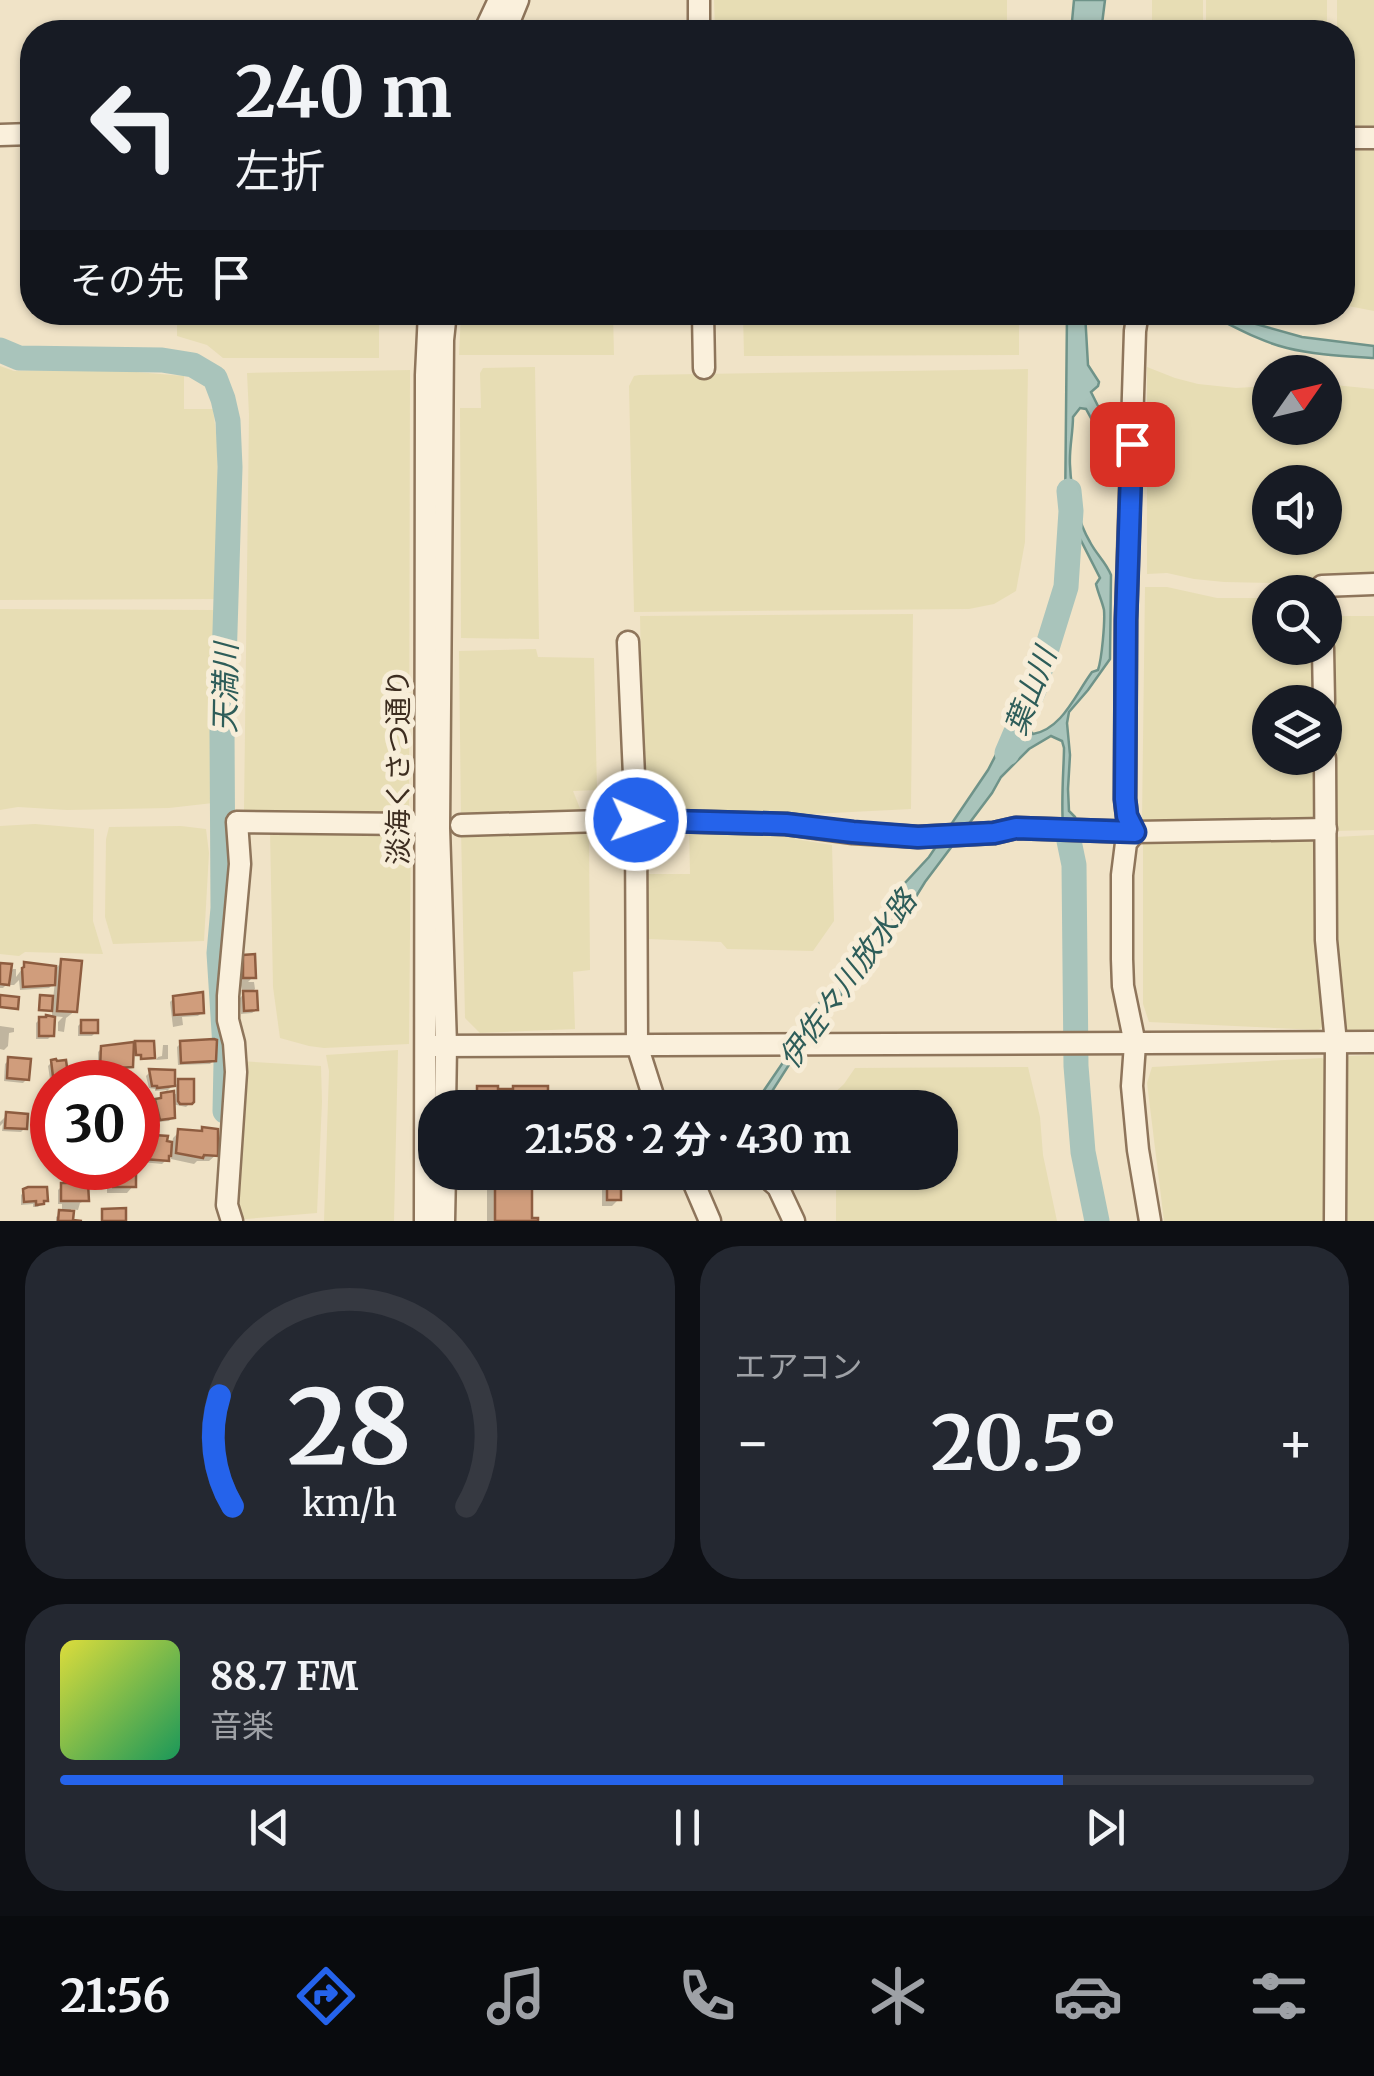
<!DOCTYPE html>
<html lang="ja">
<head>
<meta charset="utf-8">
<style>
  :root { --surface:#171b24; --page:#242831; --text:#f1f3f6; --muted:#9ea1a6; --line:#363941; --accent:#2563eb }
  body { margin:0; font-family:Merriweather,"Noto Sans JP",serif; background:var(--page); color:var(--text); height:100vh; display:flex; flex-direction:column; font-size:38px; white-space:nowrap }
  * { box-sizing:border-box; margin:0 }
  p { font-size:32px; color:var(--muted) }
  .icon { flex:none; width:55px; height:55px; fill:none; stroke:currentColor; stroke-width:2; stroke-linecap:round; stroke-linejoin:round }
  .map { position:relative; height:1221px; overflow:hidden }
  .details { display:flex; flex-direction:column; gap:25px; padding:25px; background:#0d0f14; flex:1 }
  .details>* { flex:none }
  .banner { position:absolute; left:20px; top:20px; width:1335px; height:305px; border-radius:40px; box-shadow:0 2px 8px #0004; background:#171b24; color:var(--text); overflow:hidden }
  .needle { width:65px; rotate:56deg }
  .fabs { position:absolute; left:1252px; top:355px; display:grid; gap:20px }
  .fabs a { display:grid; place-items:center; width:90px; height:90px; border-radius:50%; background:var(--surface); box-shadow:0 2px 8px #0004; font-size:50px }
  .speed { position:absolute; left:30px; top:1060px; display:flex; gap:20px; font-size:50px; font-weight:700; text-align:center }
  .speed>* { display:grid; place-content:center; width:130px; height:130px; border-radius:50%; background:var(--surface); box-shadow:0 2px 8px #0004; line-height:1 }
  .speed .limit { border:15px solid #d22; background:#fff; color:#111 }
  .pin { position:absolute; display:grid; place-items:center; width:85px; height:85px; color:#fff; margin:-42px; border-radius:20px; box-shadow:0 5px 15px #0006 }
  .me { position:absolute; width:110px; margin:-55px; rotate:92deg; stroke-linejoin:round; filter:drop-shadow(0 0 8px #0008) }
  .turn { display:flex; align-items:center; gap:35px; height:210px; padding:0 50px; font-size:45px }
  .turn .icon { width:130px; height:130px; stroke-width:2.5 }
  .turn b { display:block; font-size:70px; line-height:85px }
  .then { display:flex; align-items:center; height:95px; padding:0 50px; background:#0003; gap:20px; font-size:38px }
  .big { font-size:75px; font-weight:700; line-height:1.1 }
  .details .widget { flex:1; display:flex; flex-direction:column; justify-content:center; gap:15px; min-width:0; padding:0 35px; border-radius:40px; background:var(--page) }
  .details .dial { align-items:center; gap:0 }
  .dial svg { height:260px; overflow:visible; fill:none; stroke:var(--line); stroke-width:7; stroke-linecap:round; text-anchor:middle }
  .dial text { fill:var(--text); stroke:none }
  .song { display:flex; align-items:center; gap:30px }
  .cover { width:120px; height:120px; border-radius:15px; background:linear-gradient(135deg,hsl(60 70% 55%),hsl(150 70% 35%)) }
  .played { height:10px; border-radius:5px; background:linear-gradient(90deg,var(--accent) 80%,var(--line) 80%) }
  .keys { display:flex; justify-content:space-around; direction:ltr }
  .heat { display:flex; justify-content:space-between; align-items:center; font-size:55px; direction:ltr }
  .details .tiles { flex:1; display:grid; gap:25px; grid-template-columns:1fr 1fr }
  .widget:last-child { grid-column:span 2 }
  .trip { position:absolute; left:418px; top:1090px; width:540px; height:100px; border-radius:40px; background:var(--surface); box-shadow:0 2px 8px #0004; font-weight:700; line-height:100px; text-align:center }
  .menu { display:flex; height:160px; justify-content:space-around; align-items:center; background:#090b0e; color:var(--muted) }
  .menu .icon { width:70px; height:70px }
  .menu .active { color:var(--accent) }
  .menu b { font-size:45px; color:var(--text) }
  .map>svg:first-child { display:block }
  .farmland { fill:#e7ddb4; fill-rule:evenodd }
  .water { fill:#a9c4bb; stroke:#6f9389; stroke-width:2.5 }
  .shadow { fill:#0003 }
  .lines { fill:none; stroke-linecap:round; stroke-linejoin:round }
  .river { stroke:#a9c4bb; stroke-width:25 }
  .building { fill:#d09d7c; stroke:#8e5d40; stroke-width:2.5 }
  .minor-casing { stroke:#8e755b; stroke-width:25 }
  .minor { stroke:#faf0dc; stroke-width:20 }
  .route-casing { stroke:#184099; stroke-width:25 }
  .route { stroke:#2563eb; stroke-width:18 }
  .labels { text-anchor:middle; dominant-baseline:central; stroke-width:10; stroke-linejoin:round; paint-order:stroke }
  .street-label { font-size:28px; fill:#3d2d20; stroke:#f7edd8 }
  .water-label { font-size:30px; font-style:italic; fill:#2e5d59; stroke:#f7edd8 }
</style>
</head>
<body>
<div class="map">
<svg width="1374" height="1221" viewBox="0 0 1374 1221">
  <rect width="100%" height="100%" fill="#f0e3c7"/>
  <g class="farmland">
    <polygon points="714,0 1007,0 1007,32 715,32"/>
    <rect x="1152" y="0" width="51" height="32"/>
    <rect x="1206" y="0" width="121" height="32"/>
    <polygon points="1337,0 1374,0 1374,131 1343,131 1342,32 1337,32"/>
    <polygon points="1342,146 1374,146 1374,311 1343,305"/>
    <polygon points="177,313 379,313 379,358 223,358 207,345 177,336"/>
    <polygon points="461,313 613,313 614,355 459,355"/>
    <polygon points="1029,313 1029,317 1019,318 1019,355 744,356 743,313"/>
    <polygon points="0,366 14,371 100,369 184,376 184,409 213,409 217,440 219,599 0,600"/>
    <polygon points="535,367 539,639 461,638 460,408 481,408 480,373 483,368"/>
    <path d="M 1147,367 L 1175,378 L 1198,384 L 1236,388 L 1270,386 L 1270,428 L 1325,428 L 1325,384 L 1374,389 L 1374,577 L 1315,584 L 1224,582 L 1194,579 L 1167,573 L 1147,574 ZM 1270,482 L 1325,482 L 1325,538 L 1270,538 Z"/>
    <polygon points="1028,369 1025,542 1016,591 994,604 969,609 634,612 629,386 634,376 639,375"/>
    <polygon points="410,370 409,816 248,815 244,810 249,415 247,373"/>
    <polygon points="1145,587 1167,587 1217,598 1270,598 1270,648 1315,648 1316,702 1270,702 1270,758 1317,758 1319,821 1142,821"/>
    <polygon points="0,609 215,610 213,803 169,808 67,810 18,807 0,810"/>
    <polygon points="913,614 911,809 772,816 644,814 640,616"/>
    <polygon points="1334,616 1374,616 1374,830 1334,831 1329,625"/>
    <polygon points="536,649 538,657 594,658 597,790 573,791 583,816 461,819 459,651"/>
    <polygon points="35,824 94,829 93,921 103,954 25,952 19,956 0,954 0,826"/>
    <polygon points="181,826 206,829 209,853 204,941 113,944 105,917 106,839 109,827"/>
    <polygon points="583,826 589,839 590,970 573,972 575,1029 480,1033 465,1018 461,830"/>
    <polygon points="689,826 795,831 795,839 832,845 834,921 813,951 727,949 721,942 648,939 647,874 690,874"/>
    <polygon points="411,829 409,1044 324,1048 309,1046 280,1038 273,987 270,831"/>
    <polygon points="1314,835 1319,840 1316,931 1325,1025 1318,1030 1149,1022 1143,1004 1143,838"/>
    <polygon points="1374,835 1374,1033 1350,1034 1338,1023 1333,936 1335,837"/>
    <polygon points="398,1050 394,1221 324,1221 329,1071 326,1055"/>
    <polygon points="1374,1055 1374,1221 1338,1221 1342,1065 1349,1056"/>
    <polygon points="1322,1058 1331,1065 1329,1221 1164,1221 1147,1083 1152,1067"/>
    <polygon points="239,1061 321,1066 322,1102 317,1213 246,1219 236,1218"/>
    <polygon points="1028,1067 1040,1117 1043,1155 1057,1221 836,1221 836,1173 940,1172 940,1108 831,1107 830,1097 844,1084 855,1068"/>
  </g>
  <g class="water">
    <polygon points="1074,0 1105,0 1101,32 1071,32"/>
    <path d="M 1067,313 L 1085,313 L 1088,365 L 1099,382 L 1098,386 L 1091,392 L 1104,418 L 1104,436 L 1098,442 L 1093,439 L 1092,420 L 1086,409 L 1080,408 L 1073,417 C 1073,433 1069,449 1070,465 C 1071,490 1077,520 1090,542 C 1096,554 1106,562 1111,575 L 1110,659 L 1088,690 L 1069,712 L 1067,723 L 1070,755 L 1068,789 L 1069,811 L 1075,817 L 1080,836 L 1076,859 L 1078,871 C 1055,852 1064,777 1064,748 L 1062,741 L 1051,736 L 1029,749 L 1001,777 L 992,793 L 925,882 L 907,911 L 867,967 L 841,995 L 822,1007 L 824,1017 L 792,1060 L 762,1107 L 747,1108 L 756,1102 L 814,1017 L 812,1011 L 840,980 L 904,884 L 929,857 L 988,770 L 1011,726 L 1028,729 L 1033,734 C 1062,729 1075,695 1092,672 L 1098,670 C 1102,658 1105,622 1104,610 C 1102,601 1098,593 1096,584 L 1100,578 L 1074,527 L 1065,516 Z"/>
    <path d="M 1206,313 L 1234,313 L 1249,322 L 1302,337 L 1374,346 L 1374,358 C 1345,356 1315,355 1287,348 C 1258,341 1232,325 1206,313 Z"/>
  </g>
  <g class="shadow">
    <polygon points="244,957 253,977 248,982 254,982 255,989 250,994 256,1010 252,1013 241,1014 240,998 247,990 242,990 240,981 240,961"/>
    <polygon points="62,962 75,1011 66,1018 64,1032 58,1031 58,1022 63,1017 52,1016 52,1035 48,1039 36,1039 36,1023 40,1019 52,1017 52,1007 48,1011 39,1010 40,999 53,999 55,982 49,988 20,990 19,980 14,985 10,985 11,980 3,988 0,988 0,965 8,974 13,969 16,969 16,977 25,965 56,968"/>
    <polygon points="174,998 202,1012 198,1016 182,1017 183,1025 173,1027 170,1002"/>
    <polygon points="82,1022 96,1032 92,1036 78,1036 78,1026"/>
    <polygon points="0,1026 14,1028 14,1032 9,1033 8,1046 4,1050 0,1049"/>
    <polygon points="181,1043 214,1060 210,1064 178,1065 177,1047"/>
    <polygon points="152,1044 152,1056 128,1056 129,1067 125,1072 98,1072 98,1052 102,1048"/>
    <polygon points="163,1045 168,1045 168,1059 156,1060 158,1057 162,1056"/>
    <polygon points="9,1060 27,1079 23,1083 4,1081 5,1064"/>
    <polygon points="52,1062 64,1063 66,1082 54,1082 54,1079 50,1079 48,1066"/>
    <polygon points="80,1071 91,1079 114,1078 114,1082 77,1082 76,1074"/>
    <polygon points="150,1072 173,1085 163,1095 176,1094 176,1085 179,1081 192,1101 186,1107 172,1104 173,1117 169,1121 157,1122 153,1105 167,1090 155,1091 155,1089 149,1088 146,1076"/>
    <polygon points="478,1089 545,1108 469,1108 469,1098"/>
    <polygon points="37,1113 52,1117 52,1130 33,1130 33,1117"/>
    <polygon points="7,1115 25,1128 21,1132 2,1131 3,1123 0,1126 0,1122"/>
    <polygon points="179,1132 216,1155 209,1161 197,1161 194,1164 171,1159 172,1154 162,1164 142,1162 142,1148 146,1144 155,1138 165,1144 172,1144 173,1138"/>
    <polygon points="107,1168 133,1168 133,1186 127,1193 107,1193 107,1179 111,1175 111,1168"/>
    <polygon points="530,1172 530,1221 536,1221 487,1221 487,1173 469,1172"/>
    <polygon points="602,1172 619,1172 619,1199 612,1206 602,1206"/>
    <polygon points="62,1186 86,1200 80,1203 78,1210 71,1209 70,1221 56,1221 56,1217 62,1213 62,1204 58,1204 58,1190"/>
    <polygon points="25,1191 45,1200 38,1207 33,1207 33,1204 21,1205 21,1195"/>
  </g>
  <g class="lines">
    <g class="river">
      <polyline points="0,350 19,358 162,360 193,365 215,378 223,399 228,421 230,467 222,729 223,908 219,953 226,1063 225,1111"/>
      <polyline points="1007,753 1034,690 1066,587 1071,511 1069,491"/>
      <polyline points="1068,836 1074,865 1076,1066 1083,1152 1097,1221"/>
    </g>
  </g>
  <g class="building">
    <polygon points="255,954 256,978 243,978 243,955"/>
    <polygon points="61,959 82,961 77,1012 57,1011"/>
    <polygon points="24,962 56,966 55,985 23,987 22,968 24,967"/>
    <polygon points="0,963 12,964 9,985 0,984"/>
    <polygon points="243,991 257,991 258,1010 244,1011"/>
    <polygon points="203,992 204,1013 174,1015 173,996"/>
    <polygon points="0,995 19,997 18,1009 0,1007"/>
    <polygon points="40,995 53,996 52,1011 39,1010"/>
    <polygon points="46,1015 55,1017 54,1036 39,1036 39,1017 46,1017"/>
    <rect x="81" y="1020" width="17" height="13"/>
    <polygon points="214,1039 217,1040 216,1061 181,1063 180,1041"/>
    <polygon points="135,1041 154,1041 155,1058 141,1059 141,1055 136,1055"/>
    <polygon points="134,1042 133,1067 100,1069 101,1046"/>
    <polygon points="8,1057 31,1059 29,1080 7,1078"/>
    <polygon points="56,1059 57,1061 66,1060 69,1082 55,1082 57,1082 57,1076 53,1077 51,1060"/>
    <polygon points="93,1067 91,1082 80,1082 79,1068"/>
    <polygon points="149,1069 175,1070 175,1086 157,1088 157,1086 152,1086"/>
    <polygon points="116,1075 117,1082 92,1082 92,1076"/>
    <polygon points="178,1079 194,1079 194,1102 192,1104 180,1104 178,1101"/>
    <polygon points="477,1086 498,1086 498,1089 513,1089 513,1086 548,1086 548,1108 477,1108"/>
    <polygon points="174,1091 175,1118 160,1120 155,1099 161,1098 161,1093"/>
    <polygon points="36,1110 50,1110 50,1114 52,1114 52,1127 36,1127"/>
    <polygon points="6,1112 28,1114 27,1129 5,1128"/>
    <polygon points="202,1127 218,1129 218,1156 204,1155 203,1158 176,1153 178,1129 202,1131"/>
    <polygon points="154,1135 168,1136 167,1141 172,1142 171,1156 169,1156 169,1161 144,1159 145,1141 154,1142"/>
    <polygon points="116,1168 136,1168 136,1187 113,1187 113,1170 116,1170"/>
    <polygon points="495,1172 532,1172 532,1218 538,1218 538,1221 495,1221"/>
    <rect x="607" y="1172" width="14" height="28"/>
    <polygon points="61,1183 88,1183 89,1201 61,1201"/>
    <polygon points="28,1187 47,1187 48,1201 44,1201 44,1204 36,1205 36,1201 24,1202 23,1189"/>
    <polygon points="126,1208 126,1221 102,1221 102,1209"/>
    <polygon points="59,1210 74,1211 73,1220 82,1221 58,1221"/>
  </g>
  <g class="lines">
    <defs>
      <g id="minor">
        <polyline points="699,0 699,32"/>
        <polyline points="484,32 499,0"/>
        <polyline points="505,32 518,0"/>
        <polyline points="0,135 32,134"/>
        <polyline points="1342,138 1374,138"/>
        <polyline points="703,312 704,368"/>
        <polyline points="1322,592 1322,586 1374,584"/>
        <polyline points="628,642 636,820 637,1045 657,1108"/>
        <polyline points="1323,648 1324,702"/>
        <polyline points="1325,758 1326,940 1336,1043 1335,1221"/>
        <polyline points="461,825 636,820 786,824 853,833 918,837 994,833 1016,828 1135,832 1326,829"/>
        <polyline points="1135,832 1127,817 1125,799 1126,620 1135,331 1138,312"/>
        <polyline points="1135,832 1126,843 1122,875 1122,959 1123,986 1135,1044 1132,1086 1138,1150 1150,1221"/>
        <polyline points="426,1046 1374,1042"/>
        <polyline points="445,1108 446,1045 439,828 443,340 446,312"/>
        <polyline points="689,1172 710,1221"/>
        <polyline points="761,1172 778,1187 794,1221"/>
        <polyline points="232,1221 227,1205 236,1072 234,1043 228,1020 228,996 240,864 237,822 410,824"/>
        <polyline points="425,1221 426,375 429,312"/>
        <polyline points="444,1221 445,1172"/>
      </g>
    </defs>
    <use href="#minor" class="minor-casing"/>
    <use href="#minor" class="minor"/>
  </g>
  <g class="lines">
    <defs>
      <polyline id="route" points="636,820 786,824 853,832 918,837 994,833 1016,828 1135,832 1127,816 1125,799 1126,620 1132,444"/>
    </defs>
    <use href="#route" class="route-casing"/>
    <use href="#route" class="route"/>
  </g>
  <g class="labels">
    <g class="street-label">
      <text transform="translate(398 767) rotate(-90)">淡海くさつ通り</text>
    </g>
    <g class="water-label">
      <text transform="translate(225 688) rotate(-89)">天満川</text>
      <text transform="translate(1030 691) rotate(-69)">葉山川</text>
      <text transform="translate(847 979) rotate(-54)">伊佐々川放水路</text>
    </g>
  </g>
</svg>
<div class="fabs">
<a><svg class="needle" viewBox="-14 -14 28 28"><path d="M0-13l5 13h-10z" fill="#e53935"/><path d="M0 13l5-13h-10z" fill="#9ea1a6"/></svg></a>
<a><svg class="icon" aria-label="sound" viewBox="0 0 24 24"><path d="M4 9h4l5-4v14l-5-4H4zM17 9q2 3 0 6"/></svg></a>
<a><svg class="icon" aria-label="search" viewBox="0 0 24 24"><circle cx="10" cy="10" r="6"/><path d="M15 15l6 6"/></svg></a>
<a><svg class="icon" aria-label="layers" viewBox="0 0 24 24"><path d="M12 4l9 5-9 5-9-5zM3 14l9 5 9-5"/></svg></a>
</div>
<div class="speed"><div class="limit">30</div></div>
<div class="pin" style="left:1132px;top:444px;background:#d93025"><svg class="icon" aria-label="arrive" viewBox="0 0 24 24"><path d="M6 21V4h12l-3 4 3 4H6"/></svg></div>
<svg class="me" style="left:636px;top:820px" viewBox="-20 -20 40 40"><circle r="17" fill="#2563eb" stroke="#fff" stroke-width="3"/><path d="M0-11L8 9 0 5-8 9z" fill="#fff"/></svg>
<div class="trip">21:58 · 2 分 · 430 m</div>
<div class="banner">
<div class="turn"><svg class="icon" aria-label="left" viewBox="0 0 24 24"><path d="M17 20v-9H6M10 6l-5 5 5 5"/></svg><div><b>240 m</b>左折</div></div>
<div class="then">その先<svg class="icon" aria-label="arrive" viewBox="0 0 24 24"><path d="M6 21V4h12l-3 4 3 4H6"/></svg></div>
</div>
</div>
<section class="details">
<div class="tiles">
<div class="widget dial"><svg viewBox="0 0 100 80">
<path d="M14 69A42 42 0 1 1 86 69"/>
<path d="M14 69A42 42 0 0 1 10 35" stroke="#2563eb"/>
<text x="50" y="56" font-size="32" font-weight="700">28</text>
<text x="50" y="72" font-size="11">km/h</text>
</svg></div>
<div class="widget"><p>エアコン</p>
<div class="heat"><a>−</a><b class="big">20.5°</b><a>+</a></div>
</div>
<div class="widget">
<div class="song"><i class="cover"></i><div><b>88.7 FM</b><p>音楽</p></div></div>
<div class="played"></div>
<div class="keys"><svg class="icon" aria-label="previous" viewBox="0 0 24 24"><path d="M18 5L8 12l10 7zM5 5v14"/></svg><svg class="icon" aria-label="pause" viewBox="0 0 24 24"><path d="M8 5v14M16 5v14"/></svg><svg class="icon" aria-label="next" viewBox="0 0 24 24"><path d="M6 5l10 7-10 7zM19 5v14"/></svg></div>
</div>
</div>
</section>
<nav class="menu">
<b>21:56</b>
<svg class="icon active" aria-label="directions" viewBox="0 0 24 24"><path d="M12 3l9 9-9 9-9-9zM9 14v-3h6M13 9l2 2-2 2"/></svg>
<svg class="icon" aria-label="music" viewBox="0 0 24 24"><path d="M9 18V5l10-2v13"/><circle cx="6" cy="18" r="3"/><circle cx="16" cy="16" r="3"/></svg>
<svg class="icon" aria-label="phone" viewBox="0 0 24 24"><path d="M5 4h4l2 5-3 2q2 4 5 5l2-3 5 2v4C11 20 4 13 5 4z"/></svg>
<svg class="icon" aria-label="climate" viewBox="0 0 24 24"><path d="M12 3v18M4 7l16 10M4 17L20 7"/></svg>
<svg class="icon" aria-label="car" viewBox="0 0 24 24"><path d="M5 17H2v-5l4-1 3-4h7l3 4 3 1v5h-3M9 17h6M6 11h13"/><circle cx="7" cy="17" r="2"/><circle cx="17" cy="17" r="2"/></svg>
<svg class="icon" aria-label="filters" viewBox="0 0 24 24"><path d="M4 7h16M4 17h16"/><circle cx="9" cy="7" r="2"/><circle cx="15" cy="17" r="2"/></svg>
</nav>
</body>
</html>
